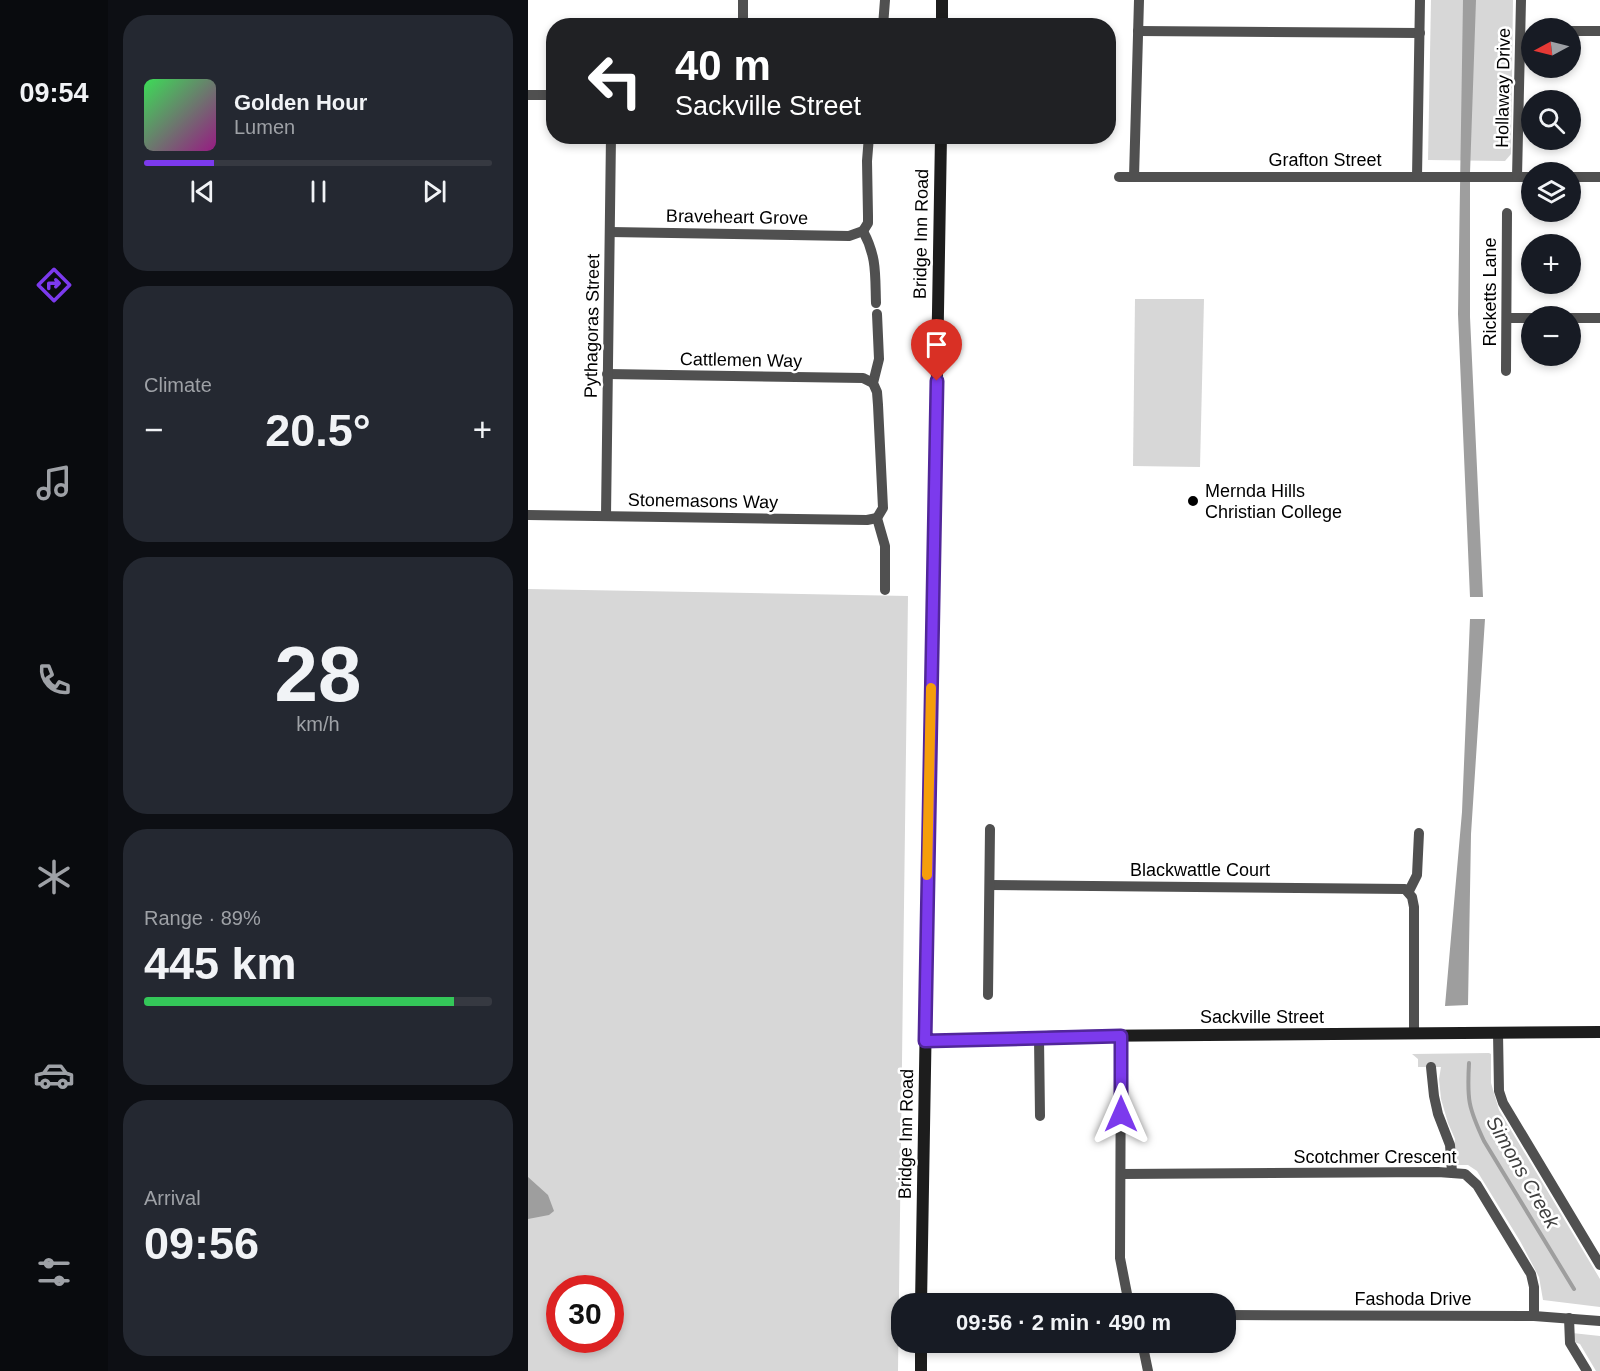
<!DOCTYPE html>
<html lang="en">
<head>
<meta charset="utf-8">
<style>
  :root { --surface:#171b24; --page:#242831; --text:#f1f3f6; --muted:#9ea1a6; --line:#363941; --accent:#7c3aed }
  body { margin:0; font-family:Arial,sans-serif; background:var(--page); color:var(--text); height:100vh; display:flex; flex-direction:column; font-size:22px; white-space:nowrap }
  * { box-sizing:border-box; margin:0 }
  p { font-size:20px; color:var(--muted) }
  .icon { flex:none; width:33px; height:33px; fill:none; stroke:currentColor; stroke-width:2; stroke-linecap:round; stroke-linejoin:round }
  .map { position:relative; flex:1; overflow:hidden }
  .drawer { display:flex; flex-direction:column; gap:15px; padding:15px; background:#0d0f14; width:420px }
  .drawer>* { flex:none }
  .guide { position:absolute; left:18px; top:18px; width:570px; height:126px; border-radius:24px; box-shadow:0 3px 9px #0003; background:#202124; color:#fff; overflow:hidden }
  .needle { width:39px; rotate:263deg }
  .fabs { position:absolute; left:993px; top:18px; display:grid; gap:12px }
  .fabs a { display:grid; place-items:center; width:60px; height:60px; border-radius:50%; background:var(--surface); box-shadow:0 3px 9px #0003; font-size:30px }
  .speed { position:absolute; left:18px; top:1275px; display:flex; gap:12px; font-size:30px; font-weight:700; text-align:center }
  .speed>* { display:grid; place-content:center; width:78px; height:78px; border-radius:50%; background:var(--surface); box-shadow:0 3px 9px #0003; line-height:1 }
  .speed .limit { border:9px solid #d22; background:#fff; color:#111 }
  .pin { position:absolute; display:grid; place-items:center; width:51px; height:51px; color:#fff; margin:-62px -26px; border-radius:50% 50% 50% 0; rotate:-45deg; box-shadow:0 0 6px #0007 }
  .pin .icon { rotate:45deg }
  .me { position:absolute; width:66px; margin:-33px; rotate:0deg; stroke-linejoin:round; filter:drop-shadow(0 0 4px #0008) }
  .turn { display:flex; align-items:center; gap:21px; height:126px; padding:0 30px; font-size:27px }
  .turn .icon { width:78px; height:78px; stroke-width:2.5 }
  .turn b { display:block; font-size:42px; line-height:51px }
  .big { font-size:45px; font-weight:800; line-height:1.1 }
  .drawer .tile { flex:1; display:flex; flex-direction:column; justify-content:center; gap:9px; min-width:0; padding:0 21px; border-radius:24px; background:var(--page) }
  .drawer .dial { align-items:center; gap:0 }
  .dial b { font-size:78px; line-height:1 }
  .song { display:flex; align-items:center; gap:18px }
  .cover { width:72px; height:72px; border-radius:9px; background:linear-gradient(135deg,hsl(130 70% 55%),hsl(310 70% 35%)) }
  .played { height:6px; border-radius:3px; background:linear-gradient(90deg,var(--accent) 20%,var(--line) 20%) }
  .keys { display:flex; justify-content:space-around; direction:ltr }
  .heat { display:flex; justify-content:space-between; align-items:center; font-size:33px; direction:ltr }
  .charge { height:9px; border-radius:4px; background:linear-gradient(90deg,#34c759 89%,var(--line) 0) }
  .trip { position:absolute; left:363px; top:1293px; width:345px; height:60px; border-radius:24px; background:var(--surface); box-shadow:0 3px 9px #0003; font-weight:800; line-height:60px; text-align:center }
  main { display:flex; flex:1; min-height:0 }
  .menu { display:flex; flex-direction:column; width:108px; justify-content:space-around; align-items:center; background:#090b0e; color:var(--muted) }
  .menu .icon { width:42px; height:42px }
  .menu .on { color:var(--accent) }
  .menu b { font-size:27px; color:var(--text) }
  .map>svg:first-child { display:block }
  .green { fill:#d7d7d7; fill-rule:evenodd }
  .water { fill:#9e9e9e }
  .lines { fill:none; stroke-linecap:round; stroke-linejoin:round }
  .stream { stroke:#9e9e9e; stroke-width:4 }
  .street { stroke:#505050; stroke-width:10 }
  .secondary { stroke:#1d1d1d; stroke-width:12 }
  .route-casing { stroke:#51269a; stroke-width:15 }
  .route { stroke:#7c3aed; stroke-width:10 }
  .slow { stroke:#f59e0b; stroke-width:10 }
  .poi-dot { fill:#000; stroke:#fff; stroke-width:2 }
  .labels { text-anchor:middle; dominant-baseline:central; stroke-width:5; stroke-linejoin:round; paint-order:stroke }
  .street-label { font-size:18px; fill:#000; stroke:#fff }
  .poi-label { font-size:18px; fill:#000; stroke:#fff; text-anchor:start }
  .water-label { font-size:20px; font-style:italic; fill:#3f3f3f; stroke:#fff }
</style>
</head>
<body>
<main>
<nav class="menu">
<b>09:54</b>
<svg class="icon on" aria-label="directions" viewBox="0 0 24 24"><path d="M12 3l9 9-9 9-9-9zM9 14v-3h6M13 9l2 2-2 2"/></svg>
<svg class="icon" aria-label="music" viewBox="0 0 24 24"><path d="M9 18V5l10-2v13"/><circle cx="6" cy="18" r="3"/><circle cx="16" cy="16" r="3"/></svg>
<svg class="icon" aria-label="phone" viewBox="0 0 24 24"><path d="M5 4h4l2 5-3 2q2 4 5 5l2-3 5 2v4C11 20 4 13 5 4z"/></svg>
<svg class="icon" aria-label="climate" viewBox="0 0 24 24"><path d="M12 3v18M4 7l16 10M4 17L20 7"/></svg>
<svg class="icon" aria-label="car" viewBox="0 0 24 24"><path d="M5 17H2v-5l4-1 3-4h7l3 4 3 1v5h-3M9 17h6M6 11h13"/><circle cx="7" cy="17" r="2"/><circle cx="17" cy="17" r="2"/></svg>
<svg class="icon" aria-label="filters" viewBox="0 0 24 24"><path d="M4 7h16M4 17h16"/><circle cx="9" cy="7" r="2"/><circle cx="15" cy="17" r="2"/></svg>
</nav>
<section class="drawer">
<div class="tile">
<div class="song"><i class="cover"></i><div><b>Golden Hour</b><p>Lumen</p></div></div>
<div class="played"></div>
<div class="keys"><svg class="icon" aria-label="previous" viewBox="0 0 24 24"><path d="M18 5L8 12l10 7zM5 5v14"/></svg><svg class="icon" aria-label="pause" viewBox="0 0 24 24"><path d="M8 5v14M16 5v14"/></svg><svg class="icon" aria-label="next" viewBox="0 0 24 24"><path d="M6 5l10 7-10 7zM19 5v14"/></svg></div>
</div>
<div class="tile"><p>Climate</p>
<div class="heat"><a>−</a><b class="big">20.5°</b><a>+</a></div>
</div>
<div class="tile dial"><b>28</b><p>km/h</p></div>
<div class="tile"><p>Range · 89%</p><b class="big">445 km</b><div class="charge"></div></div>
<div class="tile"><p>Arrival</p><b class="big">09:56</b></div>
</section>
<div class="map">
<svg width="1072" height="1371" viewBox="0 0 1072 1371">
  <rect width="100%" height="100%" fill="#fff"/>
  <g class="green">
    <polygon points="903,0 985,0 983,154 977,161 900,160"/>
    <polygon points="607,299 676,299 672,467 605,466"/>
    <path d="M 0,589 L 380,596 L 370,1371 L 0,1371 ZM 32,1288 L 82,1288 L 82,1340 L 32,1340 Z"/>
    <polygon points="961,1053 963,1054 963,1083 971,1110 1072,1279 1072,1307 1015,1300 1011,1277 992,1241 949,1171 940,1165 928,1165 926,1145 927,1139 920,1123 913,1099 911,1079 913,1067 890,1067 890,1059 884,1054"/>
    <polygon points="1044,1333 1072,1336 1072,1371 1068,1371 1052,1344 1046,1342"/>
  </g>
  <g class="water">
    <polygon points="935,0 948,0 942,173 942,317 955,597 942,597 930,314"/>
    <polygon points="942,619 957,619 943,834 940,1005 917,1006 934,812"/>
    <polygon points="0,1177 20,1195 26,1211 21,1215 0,1219"/>
  </g>
  <g class="lines">
    <path class="stream" d="M 941,1063 C 939,1099 940,1107 956,1141 L 1046,1289"/>
    <g class="street">
      <polyline points="215,26 215,0"/>
      <polyline points="355,26 357,0"/>
      <polyline points="610,31 892,33"/>
      <polyline points="1042,31 1072,31"/>
      <polyline points="0,95 26,95"/>
      <polyline points="591,177 1004,177"/>
      <polyline points="606,177 611,0"/>
      <polyline points="889,177 892,0"/>
      <polyline points="989,177 993,0"/>
      <polyline points="1042,177 1072,177"/>
      <polyline points="335,231 340,223 340,216 339,161 341,136"/>
      <path d="M 335,231 C 349,257 347,274 348,303"/>
      <polyline points="82,232 321,236 335,231"/>
      <polyline points="349,314 351,359 345,383 349,392 350,405 355,508 349,518"/>
      <polyline points="979,318 1004,318"/>
      <polyline points="1042,318 1072,318"/>
      <polyline points="978,371 979,213"/>
      <polyline points="79,374 335,378 345,383"/>
      <polyline points="0,515 339,520 349,518"/>
      <polyline points="78,516 83,136"/>
      <polyline points="349,518 357,546 357,590"/>
      <polyline points="462,885 877,889 884,897 886,907 886,1034"/>
      <polyline points="881,891 889,875 891,833"/>
      <polyline points="460,995 462,829"/>
      <polyline points="970,1033 971,1091 975,1103 1072,1265"/>
      <polyline points="593,1036 592,1258 601,1304"/>
      <polyline points="511,1038 512,1116"/>
      <polyline points="903,1067 906,1096 910,1114 922,1145 924,1172"/>
      <polyline points="593,1174 910,1172 937,1174 949,1185 1003,1274 1006,1287 1006,1316"/>
      <polyline points="698,1315 1006,1316 1072,1321"/>
      <polyline points="1041,1318 1042,1343 1059,1371"/>
      <polyline points="614,1342 620,1371"/>
    </g>
    <g class="secondary">
      <polyline points="414,26 414,0"/>
      <polyline points="397,1041 548,1036 1072,1032"/>
      <polyline points="393,1304 413,136"/>
      <polyline points="393,1371 393,1342"/>
    </g>
  </g>
  <g class="lines">
    <defs>
      <polyline id="route" points="409,381 397,1041 593,1036 593,1114"/>
    </defs>
    <use href="#route" class="route-casing"/>
    <use href="#route" class="route"/>
    <polyline class="slow" points="399,875 403,688"/>
  </g>
  <circle class="poi-dot" cx="665" cy="501" r="6"/>
  <g class="labels">
    <g class="street-label">
      <text transform="translate(975 88) rotate(-89)">Hollaway Drive</text>
      <text x="797" y="160">Grafton Street</text>
      <text transform="translate(209 217) rotate(1)">Braveheart Grove</text>
      <text transform="translate(393 234) rotate(-89)">Bridge Inn Road</text>
      <text transform="translate(962 292) rotate(-90)">Ricketts Lane</text>
      <text transform="translate(64 326) rotate(-89)">Pythagoras Street</text>
      <text transform="translate(213 360) rotate(1)">Cattlemen Way</text>
      <text transform="translate(175 501) rotate(1)">Stonemasons Way</text>
      <text x="672" y="870">Blackwattle Court</text>
      <text x="734" y="1017">Sackville Street</text>
      <text transform="translate(378 1134) rotate(-89)">Bridge Inn Road</text>
      <text x="847" y="1157">Scotchmer Crescent</text>
      <text x="885" y="1299">Fashoda Drive</text>
    </g>
    <g class="poi-label">
      <text x="677" y="491">Mernda Hills<tspan x="677" dy="21">Christian College</tspan></text>
    </g>
    <g class="water-label">
      <text transform="translate(995 1172) rotate(60)">Simons Creek</text>
    </g>
  </g>
</svg>
<div class="fabs">
<a><svg class="needle" viewBox="-14 -14 28 28"><path d="M0-13l5 13h-10z" fill="#e53935"/><path d="M0 13l5-13h-10z" fill="#9ea1a6"/></svg></a>
<a><svg class="icon" aria-label="search" viewBox="0 0 24 24"><circle cx="10" cy="10" r="6"/><path d="M15 15l6 6"/></svg></a>
<a><svg class="icon" aria-label="layers" viewBox="0 0 24 24"><path d="M12 4l9 5-9 5-9-5zM3 14l9 5 9-5"/></svg></a>
<a>+</a>
<a>−</a>
</div>
<div class="speed"><div class="limit">30</div></div>
<div class="pin" style="left:409px;top:381px;background:#d93025"><svg class="icon" aria-label="arrive" viewBox="0 0 24 24"><path d="M6 21V4h12l-3 4 3 4H6"/></svg></div>
<svg class="me" style="left:593px;top:1114px" viewBox="-20 -20 40 40"><path d="M0-17L14 15 0 8-14 15z" fill="#7c3aed" stroke="#fff" stroke-width="4"/></svg>
<div class="trip">09:56 · 2 min · 490 m</div>
<div class="guide">
<div class="turn"><svg class="icon" aria-label="left" viewBox="0 0 24 24"><path d="M17 20v-9H6M10 6l-5 5 5 5"/></svg><div><b>40 m</b>Sackville Street</div></div>
</div>
</div>
</main>
</body>
</html>
